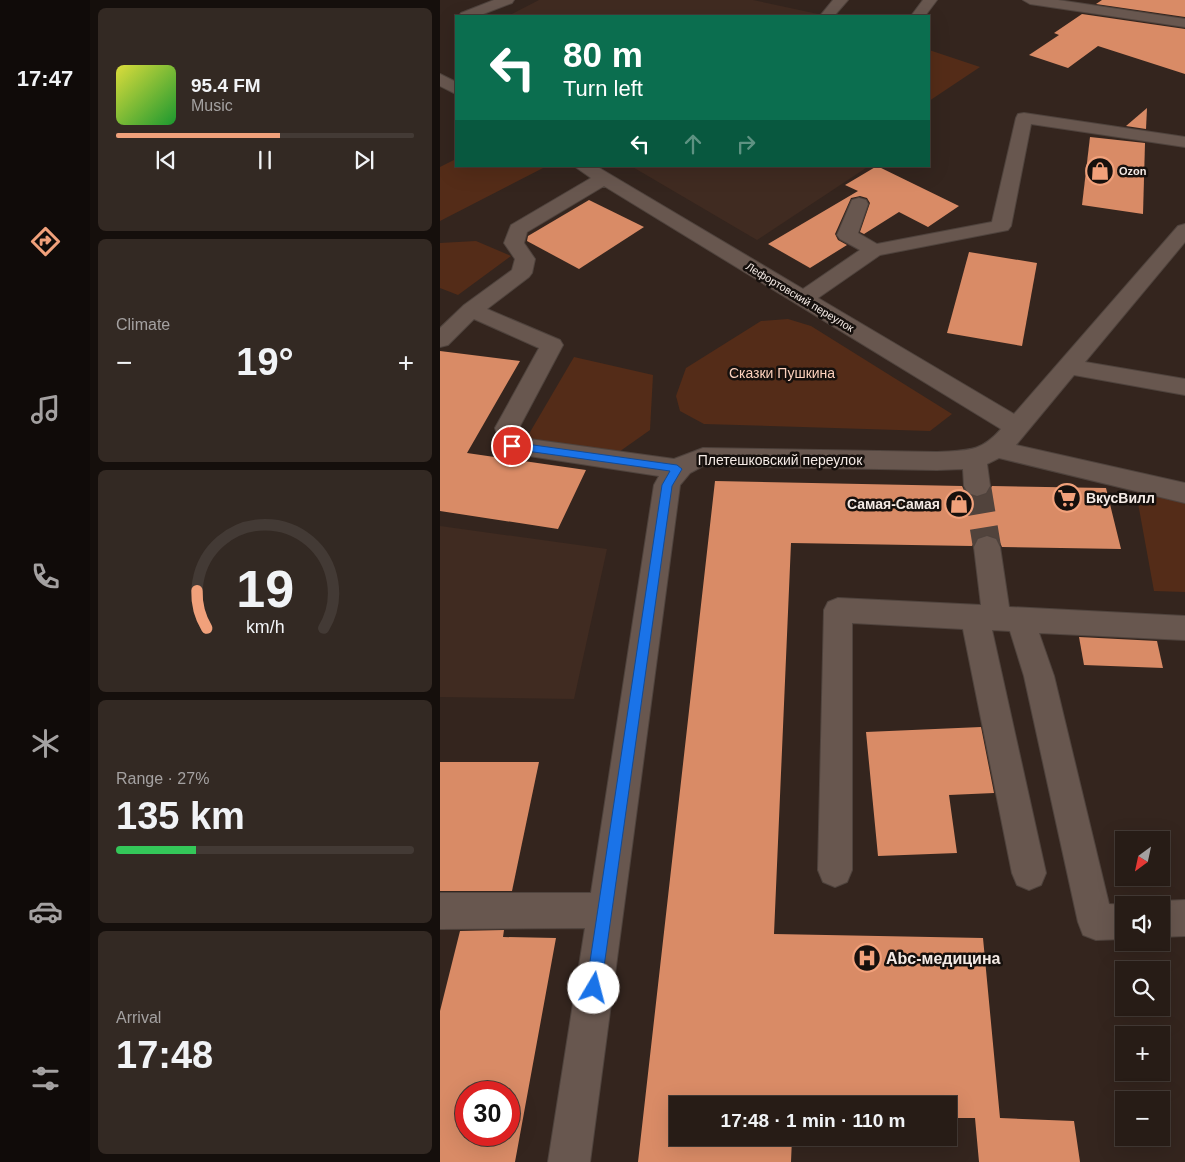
<!DOCTYPE html>
<html lang="en">
<head>
<meta charset="utf-8">
<style>
  :root { --surface:#271c16; --page:#332923; --text:#f1f3f6; --muted:#a4a1a1; --line:#433a35; --accent:#f1a17b }
  body { margin:0; font-family:Arial,sans-serif; background:var(--page); color:var(--text); height:100vh; display:flex; flex-direction:column; font-size:19px; white-space:nowrap }
  * { box-sizing:border-box; margin:0 }
  p { font-size:16px; color:var(--muted) }
  .icon { flex:none; width:28px; height:28px; fill:none; stroke:currentColor; stroke-width:2; stroke-linecap:round; stroke-linejoin:round }
  .map { position:relative; flex:1; overflow:hidden }
  .details { display:flex; flex-direction:column; gap:8px; padding:8px; background:#150f0c; width:350px }
  .details>* { flex:none }
  .hud { position:absolute; left:15px; top:15px; width:475px; height:152px; border-radius:0px; box-shadow:0 5px 20px #0002,0 0 0 1px var(--line); background:#0b6e4f; color:#fff; overflow:hidden }
  .needle { width:32px; rotate:213deg }
  .controls { position:absolute; left:675px; top:831px; display:grid; gap:10px }
  .controls a { display:grid; place-items:center; width:55px; height:55px; border-radius:0px; background:var(--surface); box-shadow:0 5px 20px #0002,0 0 0 1px var(--line); font-size:25px }
  .speed { position:absolute; left:15px; top:1081px; display:flex; gap:10px; font-size:25px; font-weight:700; text-align:center }
  .speed>* { display:grid; place-content:center; width:65px; height:65px; border-radius:50%; background:var(--surface); box-shadow:0 5px 20px #0002,0 0 0 1px var(--line); line-height:1 }
  .speed .limit { border:8px solid #d22; background:#fff; color:#111 }
  .pin { position:absolute; display:grid; place-items:center; width:42px; height:42px; color:#fff; margin:-21px; border:2px solid #fff; border-radius:50%; box-shadow:0 1px 5px #0007 }
  .me { position:absolute; width:55px; margin:-28px; rotate:8deg; stroke-linejoin:round; filter:drop-shadow(0 0 4px #0008) }
  .turn { display:flex; align-items:center; gap:18px; height:105px; padding:0 25px; font-size:22px }
  .turn .icon { width:65px; height:65px; stroke-width:2.5 }
  .turn b { display:block; font-size:35px; line-height:42px }
  .lanes { display:flex; align-items:center; height:48px; padding:0 25px; background:#0003; justify-content:center; gap:25px; direction:ltr }
  .lanes .off { opacity:.35 }
  .big { font-size:38px; font-weight:700; line-height:1.1 }
  .details .card { flex:1; display:flex; flex-direction:column; justify-content:center; gap:8px; min-width:0; padding:0 18px; border-radius:8px; background:var(--page) }
  .details .dial { align-items:center; gap:0 }
  .dial svg { height:130px; overflow:visible; fill:none; stroke:var(--line); stroke-width:7; stroke-linecap:round; text-anchor:middle }
  .dial text { fill:var(--text); stroke:none }
  .song { display:flex; align-items:center; gap:15px }
  .cover { width:60px; height:60px; border-radius:8px; background:linear-gradient(135deg,hsl(60 70% 55%),hsl(130 70% 35%)) }
  .played { height:5px; border-radius:2px; background:linear-gradient(90deg,var(--accent) 55%,var(--line) 55%) }
  .keys { display:flex; justify-content:space-around; direction:ltr }
  .heat { display:flex; justify-content:space-between; align-items:center; font-size:28px; direction:ltr }
  .charge { height:8px; border-radius:4px; background:linear-gradient(90deg,#34c759 27%,var(--line) 0) }
  .trip { position:absolute; left:229px; top:1096px; width:288px; height:50px; border-radius:0px; background:var(--surface); box-shadow:0 5px 20px #0002,0 0 0 1px var(--line); font-weight:700; line-height:50px; text-align:center }
  main { display:flex; flex:1; min-height:0 }
  .dock { display:flex; flex-direction:column; width:90px; justify-content:space-around; align-items:center; background:#100b09; color:var(--muted) }
  .dock .icon { width:35px; height:35px }
  .dock .selected { color:var(--accent) }
  .dock b { font-size:22px; color:var(--text) }
  .map>svg:first-child { display:block }
  .built { fill:#402b21 }
  .green { fill:#542c18 }
  .building { fill:#d98b66; fill-rule:evenodd }
  .lines { fill:none; stroke-linecap:round; stroke-linejoin:round }
  .minor-tunnel { stroke:#51433c; stroke-width:28; stroke-dasharray:28 14; stroke-linecap:butt }
  .minor-casing { stroke:#4f433d; stroke-width:2 }
  .minor { fill:#68574f; fill-rule:evenodd }
  .route { fill:#1a73e8; stroke:#114b97 }
  .labels { text-anchor:middle; dominant-baseline:central; stroke-width:5; stroke-linejoin:round; paint-order:stroke }
  .far-poi-label { font-size:11px; font-weight:bold; fill:#f4eae5; stroke:#16100d; text-anchor:start }
  .far-street-label { font-size:11px; fill:#f4eae5; stroke:#16100d }
  .park-label { font-size:14px; fill:#fcd1bd; stroke:#16100d }
  .street-label { font-size:14px; fill:#f4eae5; stroke:#16100d }
  .poi-label { font-size:14px; font-weight:bold; fill:#f4eae5; stroke:#16100d; text-anchor:start }
  .near-poi-label { font-size:16px; font-weight:bold; fill:#f4eae5; stroke:#16100d; text-anchor:start }
</style>
</head>
<body>
<main>
<nav class="dock">
<b>17:47</b>
<svg class="icon selected" aria-label="directions" viewBox="0 0 24 24"><path d="M12 3l9 9-9 9-9-9zM9 14v-3h6M13 9l2 2-2 2"/></svg>
<svg class="icon" aria-label="music" viewBox="0 0 24 24"><path d="M9 18V5l10-2v13"/><circle cx="6" cy="18" r="3"/><circle cx="16" cy="16" r="3"/></svg>
<svg class="icon" aria-label="phone" viewBox="0 0 24 24"><path d="M5 4h4l2 5-3 2q2 4 5 5l2-3 5 2v4C11 20 4 13 5 4z"/></svg>
<svg class="icon" aria-label="climate" viewBox="0 0 24 24"><path d="M12 3v18M4 7l16 10M4 17L20 7"/></svg>
<svg class="icon" aria-label="car" viewBox="0 0 24 24"><path d="M5 17H2v-5l4-1 3-4h7l3 4 3 1v5h-3M9 17h6M6 11h13"/><circle cx="7" cy="17" r="2"/><circle cx="17" cy="17" r="2"/></svg>
<svg class="icon" aria-label="filters" viewBox="0 0 24 24"><path d="M4 7h16M4 17h16"/><circle cx="9" cy="7" r="2"/><circle cx="15" cy="17" r="2"/></svg>
</nav>
<section class="details">
<div class="card">
<div class="song"><i class="cover"></i><div><b>95.4 FM</b><p>Music</p></div></div>
<div class="played"></div>
<div class="keys"><svg class="icon" aria-label="previous" viewBox="0 0 24 24"><path d="M18 5L8 12l10 7zM5 5v14"/></svg><svg class="icon" aria-label="pause" viewBox="0 0 24 24"><path d="M8 5v14M16 5v14"/></svg><svg class="icon" aria-label="next" viewBox="0 0 24 24"><path d="M6 5l10 7-10 7zM19 5v14"/></svg></div>
</div>
<div class="card"><p>Climate</p>
<div class="heat"><a>−</a><b class="big">19°</b><a>+</a></div>
</div>
<div class="card dial"><svg viewBox="0 0 100 80">
<path d="M14 69A42 42 0 1 1 86 69"/>
<path d="M14 69A42 42 0 0 1 8 46" stroke="#f1a17b"/>
<text x="50" y="56" font-size="32" font-weight="700">19</text>
<text x="50" y="72" font-size="11">km/h</text>
</svg></div>
<div class="card"><p>Range · 27%</p><b class="big">135 km</b><div class="charge"></div></div>
<div class="card"><p>Arrival</p><b class="big">17:48</b></div>
</section>
<div class="map">
<svg width="745" height="1162" viewBox="0 0 745 1162">
  <rect width="100%" height="100%" fill="#34251e"/>
  <g class="built">
    <polygon points="99,0 313,0 378,14 376,16 68,16"/>
    <polygon points="191,166 429,166 317,240"/>
    <polygon points="0,526 167,549 134,699 0,697"/>
  </g>
  <g class="green">
    <polygon points="489,50 540,67 489,101"/>
    <polygon points="16,159 16,166 103,168 0,221 0,167"/>
    <polygon points="36,241 71,256 18,295 0,288 0,243"/>
    <polygon points="348,319 371,326 512,414 490,431 264,424 240,411 236,396 246,368 321,321"/>
    <polygon points="134,357 213,375 210,430 176,454 86,439"/>
    <polygon points="696,492 745,502 745,592 714,591"/>
  </g>
  <g class="building">
    <polygon points="662,0 745,0 745,17 656,4"/>
    <polygon points="642,14 745,29 745,74 658,46 628,68 589,55 619,35 614,33"/>
    <polygon points="707,108 706,129 686,126"/>
    <polygon points="650,137 705,143 703,214 642,205"/>
    <polygon points="437,166 519,206 488,227 459,212 424,234 420,232 430,203 427,198 420,196 411,198 395,234 398,240 407,245 370,268 328,244 418,191 405,185"/>
    <polygon points="149,200 204,227 139,269 87,241 88,236"/>
    <polygon points="529,252 597,263 582,346 507,333"/>
    <polygon points="0,351 80,361 27,453 146,470 118,529 0,511"/>
    <polygon points="275,481 522,486 526,494 536,498 547,495 552,486 666,488 681,549 562,547 558,538 548,534 537,537 532,546 351,543 334,934 543,938 560,1118 634,1121 640,1162 539,1162 535,1118 508,1118 508,1105 238,1105 238,1138 352,1138 351,1162 198,1162"/>
    <polygon points="639,637 717,641 723,668 644,665"/>
    <polygon points="541,727 554,793 509,795 517,853 438,856 426,732"/>
    <polygon points="0,762 99,762 72,891 0,891"/>
    <path d="M 64,930 L 63,937 L 116,938 L 75,1162 L 0,1162 L 0,1011 L 20,931 ZM 26,1092 L 69,1092 L 69,1135 L 26,1135 Z"/>
  </g>
  <g class="lines">
    <polyline class="minor-tunnel" points="537,486 547,547"/>
    <defs>
      <g id="minor">
        <polygon points="54,0 74,0 72,3 38,16 19,16 21,13"/>
        <polygon points="393,0 408,0 394,16 380,16"/>
        <polygon points="483,0 497,0 485,16 471,16"/>
        <polygon points="583,0 618,0 745,19 745,27 590,4"/>
        <polygon points="0,74 16,82 16,94 0,86"/>
        <path d="M 584,113 L 745,137 L 745,147 L 591,124 L 571,226 L 568,230 L 440,255 L 378,298 L 574,414 L 738,226 L 745,224 L 745,242 L 645,362 L 745,379 L 745,395 L 634,375 L 576,445 L 745,483 L 745,503 L 559,458 L 547,464 L 550,486 L 546,493 L 537,496 L 528,493 L 524,486 L 523,469 L 497,470 L 263,466 L 250,473 L 240,485 L 150,1162 L 108,1162 L 145,928 L 0,929 L 0,893 L 151,893 L 214,485 L 219,476 L 63,452 L 55,428 L 99,348 L 34,319 L 8,345 L 0,347 L 0,328 L 24,305 L 72,270 L 75,259 L 64,243 L 71,225 L 151,178 L 134,166 L 156,166 L 363,289 L 420,250 L 400,239 L 397,235 L 412,200 L 419,198 L 426,200 L 428,204 L 418,233 L 437,244 L 552,222 L 576,118 L 578,114 ZM 164,186 L 561,429 C 540,453 527,450 497,452 L 263,448 L 234,459 L 82,438 L 79,428 L 123,345 L 120,340 L 47,309 L 89,277 L 92,273 L 95,259 L 84,243 L 87,232 Z"/>
        <polygon points="547,536 556,539 560,547 569,607 745,616 745,640 599,633 614,676 669,904 688,905 684,905 684,939 656,940 643,935 638,922 584,676 570,631 552,630 606,873 601,885 589,890 577,885 572,873 523,629 412,623 412,870 407,882 395,887 383,882 378,870 384,610 388,602 398,598 541,605 534,547 538,539"/>
        <polygon points="745,900 745,936 721,937 721,905 712,905 721,901"/>
      </g>
    </defs>
    <use href="#minor" class="minor-casing"/>
    <use href="#minor" class="minor"/>
  </g>
  <polygon class="route" points="72,442 237,465 242,469 232,486 161,988 159,993 154,995 148,993 146,988 222,485 230,471 72,449 67,446"/>
  <defs>
    <symbol id="shop-ring" viewBox="-11 -11 22 22"><circle r="9.5" fill="#16100d" stroke="#f1a17b" stroke-width="1.5"/><path d="M-5-2.5h2.3a2.7 3.5 0 0 1 5.4 0H5L5.5 6h-11ZM-1.5-2.5h3a1.5 2.3 0 0 0-3 0Z" fill="#f1a17b"/></symbol>
    <symbol id="supermarket-ring" viewBox="-11 -11 22 22"><circle r="9.5" fill="#16100d" stroke="#f1a17b" stroke-width="1.5"/><path d="M-6-5.5h2.5l.6 2H6L4.5 2H-2.5L-4.4-4H-6ZM-1.5 3.2a1.3 1.3 0 1 0 .1 0ZM3 3.2a1.3 1.3 0 1 0 .1 0Z" fill="#f1a17b"/></symbol>
    <symbol id="hospital-ring" viewBox="-11 -11 22 22"><circle r="9.5" fill="#16100d" stroke="#f1a17b" stroke-width="1.5"/><path d="M-5-5h3v3.5h4V-5h3V5h-3V1.5h-4V5h-3Z" fill="#f1a17b"/></symbol>
  </defs>
  <g fill-rule="evenodd">
    <use href="#shop-ring" x="644" y="155" width="32" height="32"/>
    <use href="#supermarket-ring" x="611" y="482" width="32" height="32"/>
    <use href="#shop-ring" x="503" y="488" width="32" height="32"/>
    <use href="#hospital-ring" x="411" y="942" width="32" height="32"/>
  </g>
  <g class="labels">
    <g class="far-poi-label">
      <text x="679" y="171">Ozon</text>
    </g>
    <g class="far-street-label">
      <text transform="translate(360 297) rotate(31)">Лефортовский переулок</text>
    </g>
    <g class="park-label">
      <text x="342" y="373">Сказки Пушкина</text>
    </g>
    <g class="street-label">
      <text x="340" y="460">Плетешковский переулок</text>
    </g>
    <g class="poi-label">
      <text x="646" y="498">ВкусВилл</text>
      <text x="500" y="504" text-anchor="end">Самая-Самая</text>
    </g>
    <g class="near-poi-label">
      <text x="446" y="958">Abc-медицина</text>
    </g>
  </g>
</svg>
<div class="controls">
<a><svg class="needle" viewBox="-14 -14 28 28"><path d="M0-13l5 13h-10z" fill="#e53935"/><path d="M0 13l5-13h-10z" fill="#a4a1a1"/></svg></a>
<a><svg class="icon" aria-label="sound" viewBox="0 0 24 24"><path d="M4 9h4l5-4v14l-5-4H4zM17 9q2 3 0 6"/></svg></a>
<a><svg class="icon" aria-label="search" viewBox="0 0 24 24"><circle cx="10" cy="10" r="6"/><path d="M15 15l6 6"/></svg></a>
<a>+</a>
<a>−</a>
</div>
<div class="speed"><div class="limit">30</div></div>
<div class="pin" style="left:72px;top:446px;background:#d93025"><svg class="icon" aria-label="arrive" viewBox="0 0 24 24"><path d="M6 21V4h12l-3 4 3 4H6"/></svg></div>
<svg class="me" style="left:154px;top:988px" viewBox="-20 -20 40 40"><circle r="19" fill="#fff"/><path d="M0-13L10 11 0 6-10 11z" fill="#1a73e8"/></svg>
<div class="trip">17:48 · 1 min · 110 m</div>
<div class="hud">
<div class="turn"><svg class="icon" aria-label="left" viewBox="0 0 24 24"><path d="M17 20v-9H6M10 6l-5 5 5 5"/></svg><div><b>80 m</b>Turn left</div></div>
<div class="lanes"><svg class="icon" aria-label="left" viewBox="0 0 24 24"><path d="M17 20v-9H6M10 6l-5 5 5 5"/></svg><svg class="icon off" aria-label="ahead" viewBox="0 0 24 24"><path d="M12 20V5M6 11l6-6 6 6"/></svg><svg class="icon off" aria-label="right" viewBox="0 0 24 24"><path d="M7 20v-9h11M14 6l5 5-5 5"/></svg></div>
</div>
</div>
</main>
</body>
</html>
